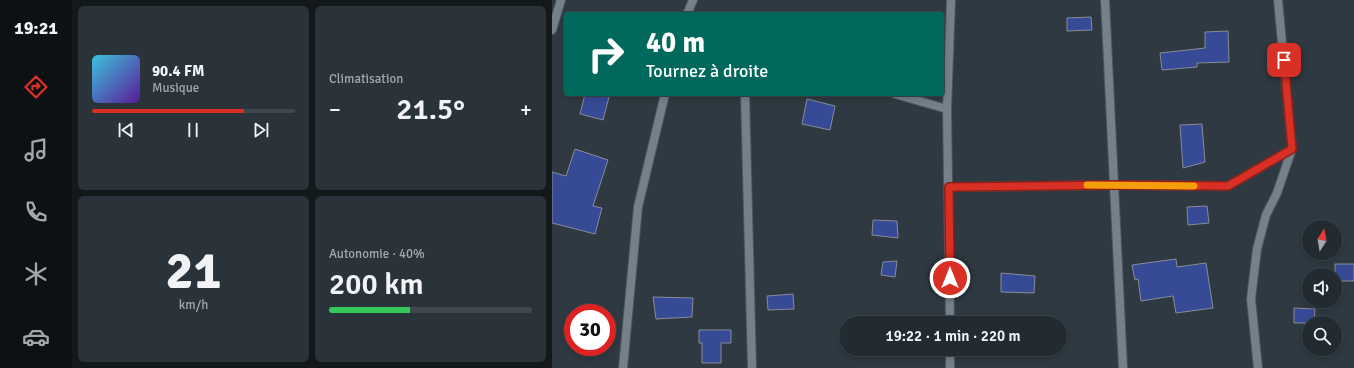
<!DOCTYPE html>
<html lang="fr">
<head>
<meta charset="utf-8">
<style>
  :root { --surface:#222b31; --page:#2a3339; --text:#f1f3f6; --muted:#a2a7ab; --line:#3f474d; --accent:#d93025 }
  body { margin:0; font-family:Signika,sans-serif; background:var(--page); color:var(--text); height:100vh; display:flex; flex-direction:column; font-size:15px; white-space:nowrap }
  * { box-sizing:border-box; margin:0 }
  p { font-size:13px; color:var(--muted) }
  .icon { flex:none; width:22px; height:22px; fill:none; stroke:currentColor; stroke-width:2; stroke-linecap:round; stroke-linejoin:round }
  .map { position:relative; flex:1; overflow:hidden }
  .side { display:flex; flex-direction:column; gap:6px; padding:6px; background:#13181b; width:480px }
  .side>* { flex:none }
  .guide { position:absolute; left:12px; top:12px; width:380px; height:84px; border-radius:4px; box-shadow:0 2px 6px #0003,0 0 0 1px var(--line); background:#00695c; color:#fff; overflow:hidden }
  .needle { width:26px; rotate:11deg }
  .tools { position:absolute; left:750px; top:220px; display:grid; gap:8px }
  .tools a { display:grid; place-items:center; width:40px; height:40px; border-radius:50%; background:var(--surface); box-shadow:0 2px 6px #0003,0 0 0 1px var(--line); font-size:20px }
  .speed { position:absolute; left:12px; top:304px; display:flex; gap:8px; font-size:20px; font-weight:700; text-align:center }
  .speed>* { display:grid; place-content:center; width:52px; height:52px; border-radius:50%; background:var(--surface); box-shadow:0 2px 6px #0003,0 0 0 1px var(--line); line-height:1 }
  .speed .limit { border:6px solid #d22; background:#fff; color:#111 }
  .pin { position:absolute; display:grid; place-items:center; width:34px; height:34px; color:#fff; margin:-17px; border-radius:8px; box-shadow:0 2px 6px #0006 }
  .me { position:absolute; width:44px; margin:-22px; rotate:0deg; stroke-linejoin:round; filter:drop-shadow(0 0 3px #0008) }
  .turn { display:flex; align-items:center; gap:14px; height:84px; padding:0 16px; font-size:18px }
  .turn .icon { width:52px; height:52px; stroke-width:2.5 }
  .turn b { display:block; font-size:28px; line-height:34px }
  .big { font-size:30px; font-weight:600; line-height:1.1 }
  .side .tile { flex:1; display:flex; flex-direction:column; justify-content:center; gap:6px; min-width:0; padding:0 14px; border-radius:6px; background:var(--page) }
  .side .dial { align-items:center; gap:0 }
  .dial b { font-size:52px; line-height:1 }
  .song { display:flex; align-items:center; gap:12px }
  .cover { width:48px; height:48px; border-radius:6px; background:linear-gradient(135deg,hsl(190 70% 55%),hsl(270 70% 35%)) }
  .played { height:4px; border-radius:2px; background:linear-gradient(90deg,var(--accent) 75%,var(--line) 75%) }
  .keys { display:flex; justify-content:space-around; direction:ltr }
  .heat { display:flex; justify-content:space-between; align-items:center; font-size:22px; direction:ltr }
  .charge { height:6px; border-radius:3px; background:linear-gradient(90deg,#34c759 40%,var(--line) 0) }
  .side .tiles { flex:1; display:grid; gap:6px; grid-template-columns:repeat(2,1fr) }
  .trip { position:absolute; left:287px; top:316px; width:228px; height:40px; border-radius:20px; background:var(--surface); box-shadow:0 2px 6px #0003,0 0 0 1px var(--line); font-weight:600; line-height:40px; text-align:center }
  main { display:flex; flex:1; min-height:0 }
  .dock { display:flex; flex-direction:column; width:72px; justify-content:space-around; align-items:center; background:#0e1114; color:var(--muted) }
  .dock .icon { width:28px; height:28px }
  .dock .selected { color:var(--accent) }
  .dock b { font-size:18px; color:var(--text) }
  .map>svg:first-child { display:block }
  .building { fill:#364a95; stroke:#878c99 }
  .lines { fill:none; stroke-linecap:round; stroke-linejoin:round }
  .minor-casing { stroke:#4d565d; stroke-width:10 }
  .minor { stroke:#74808a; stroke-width:8 }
  .route-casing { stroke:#8d1f18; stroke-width:10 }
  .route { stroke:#d93025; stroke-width:7 }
  .slow { stroke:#f59e0b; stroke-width:7 }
</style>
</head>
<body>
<main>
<nav class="dock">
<b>19:21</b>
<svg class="icon selected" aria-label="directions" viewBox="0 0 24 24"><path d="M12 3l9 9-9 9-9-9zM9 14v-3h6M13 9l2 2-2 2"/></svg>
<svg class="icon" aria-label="music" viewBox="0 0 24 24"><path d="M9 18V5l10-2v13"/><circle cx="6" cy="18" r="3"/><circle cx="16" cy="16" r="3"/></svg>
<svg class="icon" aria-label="phone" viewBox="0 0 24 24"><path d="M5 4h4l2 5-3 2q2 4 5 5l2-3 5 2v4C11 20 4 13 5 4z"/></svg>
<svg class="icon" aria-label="climate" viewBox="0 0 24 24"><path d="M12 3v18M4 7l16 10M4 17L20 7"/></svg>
<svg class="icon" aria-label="car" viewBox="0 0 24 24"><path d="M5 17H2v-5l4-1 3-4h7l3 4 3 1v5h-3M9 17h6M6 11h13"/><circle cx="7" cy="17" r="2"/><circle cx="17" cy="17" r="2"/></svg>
</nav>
<section class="side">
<div class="tiles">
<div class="tile">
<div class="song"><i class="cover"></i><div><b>90.4 FM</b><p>Musique</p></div></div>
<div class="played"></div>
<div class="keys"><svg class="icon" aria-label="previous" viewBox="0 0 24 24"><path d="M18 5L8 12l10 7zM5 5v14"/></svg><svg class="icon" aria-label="pause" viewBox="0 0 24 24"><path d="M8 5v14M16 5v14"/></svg><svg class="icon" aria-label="next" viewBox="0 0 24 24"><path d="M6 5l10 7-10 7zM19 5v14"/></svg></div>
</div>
<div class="tile"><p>Climatisation</p>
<div class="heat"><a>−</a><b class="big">21.5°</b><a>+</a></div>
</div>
<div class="tile dial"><b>21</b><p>km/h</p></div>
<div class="tile"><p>Autonomie · 40%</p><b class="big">200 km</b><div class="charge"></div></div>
</div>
</section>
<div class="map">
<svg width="802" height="368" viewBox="0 0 802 368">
  <rect width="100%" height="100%" fill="#2e3941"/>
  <g class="building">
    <polygon points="539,17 540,30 515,31 515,18"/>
    <polygon points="676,31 677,62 645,63 645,67 610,70 608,53 653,48 653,32"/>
    <polygon points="33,94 45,94 57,97 51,120 28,114"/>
    <polygon points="255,99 283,106 278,130 250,124"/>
    <polygon points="650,124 653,162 631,168 628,125"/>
    <polygon points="23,149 56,160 41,206 50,208 43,234 0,223 0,172 14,176"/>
    <polygon points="655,206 657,223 636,225 635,207"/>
    <polygon points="321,220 345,221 346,238 320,235"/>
    <polygon points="624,259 625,267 654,263 661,308 624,313 621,296 589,301 586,279 583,280 580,265"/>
    <polygon points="345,261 343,277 329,275 331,262"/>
    <rect x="783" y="264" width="19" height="17"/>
    <polygon points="449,273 483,276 482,293 449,292"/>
    <polygon points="241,294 242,309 216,310 215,296"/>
    <polygon points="101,297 141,298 140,317 104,319"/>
    <polygon points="742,308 763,309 762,323 742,323"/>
    <polygon points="147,330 179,330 179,343 169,343 169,363 150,363 150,343 147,343"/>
  </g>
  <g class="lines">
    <defs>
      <g id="minor">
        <polyline points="553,0 571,368"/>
        <polyline points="135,14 141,0"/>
        <polyline points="0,30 9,0"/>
        <polyline points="193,94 200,368"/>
        <polyline points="343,94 395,109"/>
        <polyline points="397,187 564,185 676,186 740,149"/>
        <polyline points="398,323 395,109 399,0"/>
        <polyline points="398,349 398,368"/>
        <polyline points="71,368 86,207 113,94"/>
        <polyline points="706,368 699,299 705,249 714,215 725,193 740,149 726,0"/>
      </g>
    </defs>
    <use href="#minor" class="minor-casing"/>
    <use href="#minor" class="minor"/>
  </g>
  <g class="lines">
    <defs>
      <polyline id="route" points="398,278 397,187 564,185 676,186 740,149 732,60"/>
    </defs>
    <use href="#route" class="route-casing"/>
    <use href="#route" class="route"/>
    <polyline class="slow" points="535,185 642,186"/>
  </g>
</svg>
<div class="tools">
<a><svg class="needle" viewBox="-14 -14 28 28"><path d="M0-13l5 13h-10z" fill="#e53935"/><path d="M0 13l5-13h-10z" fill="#a2a7ab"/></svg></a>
<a><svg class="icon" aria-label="sound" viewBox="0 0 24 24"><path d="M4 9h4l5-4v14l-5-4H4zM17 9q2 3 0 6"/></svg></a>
<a><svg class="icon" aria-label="search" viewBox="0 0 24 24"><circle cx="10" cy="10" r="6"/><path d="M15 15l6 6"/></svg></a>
</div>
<div class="speed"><div class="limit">30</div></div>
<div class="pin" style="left:732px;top:60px;background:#d93025"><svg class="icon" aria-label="arrive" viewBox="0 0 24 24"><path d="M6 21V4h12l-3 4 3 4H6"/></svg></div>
<svg class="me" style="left:398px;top:278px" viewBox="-20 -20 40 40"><circle r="17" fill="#d93025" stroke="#fff" stroke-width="3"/><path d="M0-11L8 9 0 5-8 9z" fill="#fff"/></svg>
<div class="trip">19:22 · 1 min · 220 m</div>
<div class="guide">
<div class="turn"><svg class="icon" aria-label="right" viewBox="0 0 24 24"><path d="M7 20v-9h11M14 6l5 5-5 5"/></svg><div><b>40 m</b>Tournez à droite</div></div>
</div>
</div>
</main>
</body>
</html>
